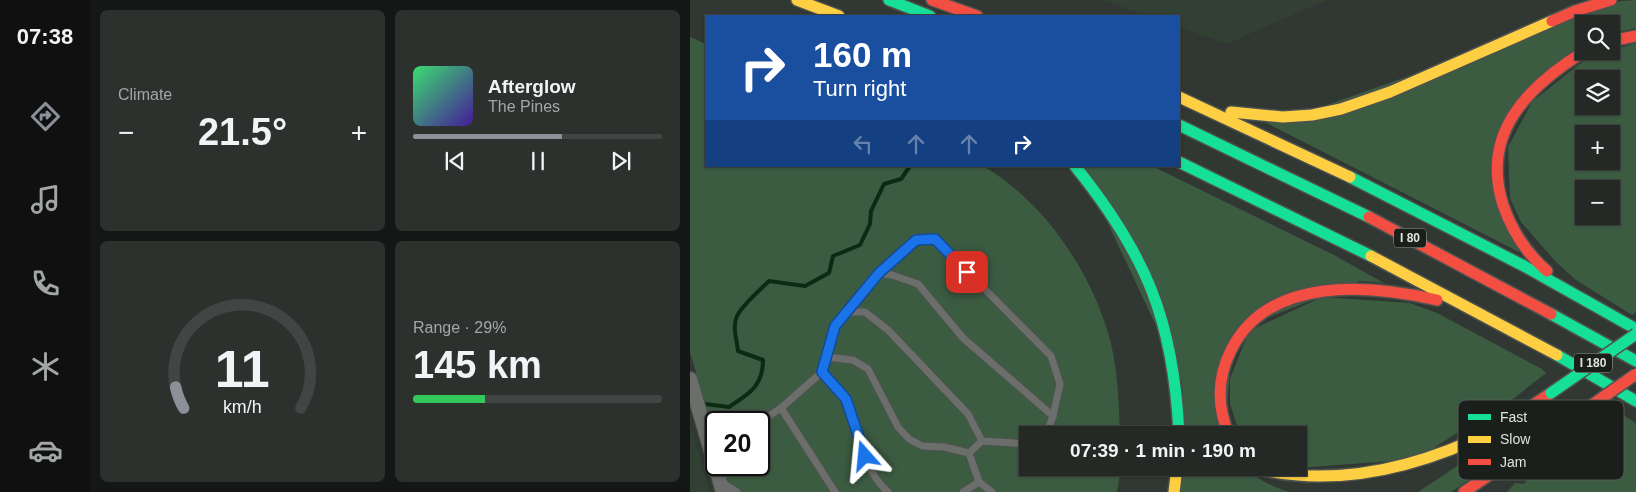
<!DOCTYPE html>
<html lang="en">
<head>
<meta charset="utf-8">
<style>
  :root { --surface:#252926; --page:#2d312e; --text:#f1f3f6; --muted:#a3a6a7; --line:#424543; --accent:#8c9099 }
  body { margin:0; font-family:Arial,sans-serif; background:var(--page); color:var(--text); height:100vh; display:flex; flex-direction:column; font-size:19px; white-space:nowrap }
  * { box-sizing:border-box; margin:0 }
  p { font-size:16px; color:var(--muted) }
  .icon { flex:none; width:28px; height:28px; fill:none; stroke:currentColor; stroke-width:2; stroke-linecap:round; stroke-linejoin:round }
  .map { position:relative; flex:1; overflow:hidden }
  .drawer { display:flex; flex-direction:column; gap:10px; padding:10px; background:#141715; width:600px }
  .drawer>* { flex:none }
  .banner { position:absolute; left:15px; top:15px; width:475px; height:152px; border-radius:0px; box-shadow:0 1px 4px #0004,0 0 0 1px var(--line); background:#1a4fa0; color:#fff; overflow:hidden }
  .fabs { position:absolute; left:885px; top:15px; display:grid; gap:10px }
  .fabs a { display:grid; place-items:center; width:45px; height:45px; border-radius:0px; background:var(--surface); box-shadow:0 1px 4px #0004,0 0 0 1px var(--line); font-size:25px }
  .speed { position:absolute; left:15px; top:411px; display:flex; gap:10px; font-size:25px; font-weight:700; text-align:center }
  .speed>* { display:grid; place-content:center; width:65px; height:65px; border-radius:50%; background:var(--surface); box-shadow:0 1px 4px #0004,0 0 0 1px var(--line); line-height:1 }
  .speed .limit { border:2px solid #111; border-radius:8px; background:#fff; color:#111 }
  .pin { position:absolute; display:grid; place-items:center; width:42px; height:42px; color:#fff; margin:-21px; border-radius:10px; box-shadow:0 2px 8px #0006 }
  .me { position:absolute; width:55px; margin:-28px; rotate:342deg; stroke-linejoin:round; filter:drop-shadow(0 0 4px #0008) }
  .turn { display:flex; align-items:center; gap:18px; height:105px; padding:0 25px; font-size:22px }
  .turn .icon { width:65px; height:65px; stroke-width:2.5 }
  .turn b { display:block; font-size:35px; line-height:42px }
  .lanes { display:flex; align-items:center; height:48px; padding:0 25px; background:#0003; justify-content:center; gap:25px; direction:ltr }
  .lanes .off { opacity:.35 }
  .big { font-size:38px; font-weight:600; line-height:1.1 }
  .drawer .widget { flex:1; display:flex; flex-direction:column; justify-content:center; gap:8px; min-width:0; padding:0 18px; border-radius:8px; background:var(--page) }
  .drawer .dial { align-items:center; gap:0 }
  .dial svg { height:130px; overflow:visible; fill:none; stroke:var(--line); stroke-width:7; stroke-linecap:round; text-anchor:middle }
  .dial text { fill:var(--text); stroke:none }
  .song { display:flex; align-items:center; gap:15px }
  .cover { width:60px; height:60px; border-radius:8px; background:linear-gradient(135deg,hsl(140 70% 55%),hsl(260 70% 35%)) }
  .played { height:5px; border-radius:2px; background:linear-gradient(90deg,var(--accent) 60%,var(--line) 60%) }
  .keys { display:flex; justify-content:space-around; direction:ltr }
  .heat { display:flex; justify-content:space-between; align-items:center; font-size:28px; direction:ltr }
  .charge { height:8px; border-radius:4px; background:linear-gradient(90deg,#34c759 29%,var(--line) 0) }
  .drawer .tiles { flex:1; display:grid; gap:10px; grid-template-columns:repeat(2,1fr) }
  .trip { position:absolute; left:329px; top:426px; width:288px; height:50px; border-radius:0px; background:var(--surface); box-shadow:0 1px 4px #0004,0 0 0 1px var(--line); font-weight:600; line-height:50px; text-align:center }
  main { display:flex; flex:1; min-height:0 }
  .tab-bar { display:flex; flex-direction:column; width:90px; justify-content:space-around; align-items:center; background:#0f100f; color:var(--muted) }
  .tab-bar .icon { width:35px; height:35px }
  .tab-bar .current { color:var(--accent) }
  .tab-bar b { font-size:22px; color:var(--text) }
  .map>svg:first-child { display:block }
  .built { fill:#324034 }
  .green { fill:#3c5c42; fill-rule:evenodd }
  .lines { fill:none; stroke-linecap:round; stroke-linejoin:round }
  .stream { stroke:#0b2b15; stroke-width:4 }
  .lane-casing { stroke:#4d524e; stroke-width:9 }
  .street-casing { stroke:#4d524e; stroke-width:16 }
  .fast-casing { stroke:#4d524e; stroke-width:14 }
  .slow-casing { stroke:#4d524e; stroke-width:14 }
  .jam-casing { stroke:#4d524e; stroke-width:14 }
  .lane { stroke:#6b6e6b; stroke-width:7 }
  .street { stroke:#6b6e6b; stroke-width:14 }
  .fast { stroke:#16e098; stroke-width:11 }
  .slow { stroke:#ffcf43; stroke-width:11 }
  .jam { stroke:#f24e42; stroke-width:11 }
  .fast-bridge-casing { stroke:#4d524e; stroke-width:14; stroke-linecap:butt }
  .jam-bridge-casing { stroke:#4d524e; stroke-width:14; stroke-linecap:butt }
  .fast-bridge { stroke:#16e098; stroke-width:11 }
  .jam-bridge { stroke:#f24e42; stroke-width:11 }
  .route-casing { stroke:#114b97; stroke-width:12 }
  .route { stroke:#1a73e8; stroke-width:9 }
  .labels { text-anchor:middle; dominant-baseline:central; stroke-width:5; stroke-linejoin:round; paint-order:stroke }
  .shield { fill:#1b1f1b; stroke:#a3a8a4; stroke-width:1 }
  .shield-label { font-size:12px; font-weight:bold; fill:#dde3de }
  .key { fill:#1b1f1b; stroke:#555a56; stroke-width:1 }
  .key-label { font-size:14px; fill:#dde3de }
</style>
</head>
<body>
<main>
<nav class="tab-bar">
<b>07:38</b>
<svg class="icon current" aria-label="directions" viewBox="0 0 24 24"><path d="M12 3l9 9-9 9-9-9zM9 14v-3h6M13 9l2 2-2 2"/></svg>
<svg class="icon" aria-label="music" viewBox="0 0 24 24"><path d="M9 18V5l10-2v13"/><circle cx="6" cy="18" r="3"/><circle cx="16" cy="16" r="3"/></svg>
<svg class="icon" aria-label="phone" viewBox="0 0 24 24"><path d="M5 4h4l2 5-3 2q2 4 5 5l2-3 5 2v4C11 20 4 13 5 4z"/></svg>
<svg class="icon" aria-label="climate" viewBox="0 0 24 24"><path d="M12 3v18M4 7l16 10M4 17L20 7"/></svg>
<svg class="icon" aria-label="car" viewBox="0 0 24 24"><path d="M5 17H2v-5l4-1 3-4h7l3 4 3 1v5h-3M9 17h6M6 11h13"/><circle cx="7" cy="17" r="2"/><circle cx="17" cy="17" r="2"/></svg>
</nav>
<section class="drawer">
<div class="tiles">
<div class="widget"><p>Climate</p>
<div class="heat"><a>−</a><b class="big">21.5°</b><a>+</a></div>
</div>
<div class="widget">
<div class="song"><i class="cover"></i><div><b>Afterglow</b><p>The Pines</p></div></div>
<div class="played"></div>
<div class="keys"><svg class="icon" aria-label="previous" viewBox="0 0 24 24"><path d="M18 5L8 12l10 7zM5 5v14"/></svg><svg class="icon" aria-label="pause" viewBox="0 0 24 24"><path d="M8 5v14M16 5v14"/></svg><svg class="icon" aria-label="next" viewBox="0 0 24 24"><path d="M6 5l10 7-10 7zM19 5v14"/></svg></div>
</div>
<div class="widget dial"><svg viewBox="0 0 100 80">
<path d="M14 69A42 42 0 1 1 86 69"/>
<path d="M14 69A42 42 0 0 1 9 56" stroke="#8c9099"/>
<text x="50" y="56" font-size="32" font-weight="700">11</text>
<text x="50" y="72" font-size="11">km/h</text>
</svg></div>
<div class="widget"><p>Range · 29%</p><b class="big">145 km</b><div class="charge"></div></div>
</div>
</section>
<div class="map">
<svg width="946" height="492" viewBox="0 0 946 492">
  <rect width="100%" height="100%" fill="#313732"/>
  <g class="built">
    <polygon points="413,0 637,0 536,44 489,27 489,16 459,16"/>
    <polygon points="0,424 20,492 0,492"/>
  </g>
  <g class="green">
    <polygon points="946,0 946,28 921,34 921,24 894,24 894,44 803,146 829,252 557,113 606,116 931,1"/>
    <path d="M 0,37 L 16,44 L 16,166 L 293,166 C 355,202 404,275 421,344 C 428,373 429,405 430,435 L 338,435 L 338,468 L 431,468 L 427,492 L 41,492 L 33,465 L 69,465 L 69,422 L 26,422 L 26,441 L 0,352 Z"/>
    <path d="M 946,43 L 946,312 L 942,315 L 886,280 L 866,262 L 831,222 L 820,198 L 818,147 L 842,102 L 897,58 ZM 894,79 L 921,79 L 921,106 L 894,106 ZM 894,134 L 921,134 L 921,161 L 894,161 ZM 894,189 L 921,189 L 921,216 L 894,216 Z"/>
    <polygon points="391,166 462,166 644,255 694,283 670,281 544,331 534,435 494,435 492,381"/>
    <polygon points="632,297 720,303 747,313 852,369 856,373 823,399 805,408 727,459 608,468 608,435 550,435 540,404 540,379 559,331"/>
    <polygon points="860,404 868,411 876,410 878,412 761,492 728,492"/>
    <path d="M 924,409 L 946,423 L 946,492 L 817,492 L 825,483 L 834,484 C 857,453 892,431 924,409 Z"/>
    <path d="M 493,468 L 555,468 C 568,479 582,487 599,492 L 489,492 Z"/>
  </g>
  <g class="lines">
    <path class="stream" d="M 15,404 L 39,407 C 58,394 73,387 73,360 L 48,351 C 47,340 42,327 47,316 C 53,304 70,290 79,281 L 115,286 L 139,273 L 143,256 L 170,245 L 180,224 L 181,211 L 194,184 L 211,179 L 220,166"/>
    <defs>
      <g id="lane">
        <polyline points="189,273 202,275 228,284 273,338 363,416"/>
        <polyline points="157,312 175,312 198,330 278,414 292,441"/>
        <polyline points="136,357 163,360 178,369 208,427 219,439 232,446 254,447 279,453"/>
        <path d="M 132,372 C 140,380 152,391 157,401 C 170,431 172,470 198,492"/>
        <polyline points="66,422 71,421 91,408"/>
        <polyline points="32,483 47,492"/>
        <polyline points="145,492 91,408 132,372 145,326 189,273 226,240 245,239 361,356 370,384 363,416 357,432 354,435"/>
        <polyline points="273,492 289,482"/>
        <polyline points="302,492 289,482 279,453 292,441 338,444"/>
      </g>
      <polyline id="street" points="0,379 33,492"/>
      <g id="fast">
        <polyline points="199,0 240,16"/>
        <polyline points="489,125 679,217"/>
        <polyline points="489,162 681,256"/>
        <path d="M 385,166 C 456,254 484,321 489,435"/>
        <polyline points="660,177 834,266 946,329"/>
        <polyline points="861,314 946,361"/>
        <polyline points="867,355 946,401"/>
      </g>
      <g id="slow">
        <polyline points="107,0 149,16"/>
        <polyline points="489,97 660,177"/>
        <polyline points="541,112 593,117 622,115 651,109 700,92 862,21"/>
        <polyline points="681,256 867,355"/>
        <path d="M 564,468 C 647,489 730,467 805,430"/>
        <polyline points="484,492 487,468"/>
      </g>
      <g id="jam">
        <polyline points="242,0 287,16"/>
        <polyline points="862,21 885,11 921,0"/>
        <polyline points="921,41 946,36"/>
        <polyline points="679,217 861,314"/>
        <path d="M 857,271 C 836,253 822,231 813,205 C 790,133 838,86 895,51"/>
        <path d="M 539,435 C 527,407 527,378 541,350 C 578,276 678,284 747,300"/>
        <polyline points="791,440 861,393"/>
        <polyline points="774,492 885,417"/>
      </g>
    </defs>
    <use href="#lane" class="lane-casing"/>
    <use href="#street" class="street-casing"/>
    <use href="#fast" class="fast-casing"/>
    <use href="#slow" class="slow-casing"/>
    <use href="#jam" class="jam-casing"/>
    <use href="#lane" class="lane"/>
    <use href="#street" class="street"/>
    <use href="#fast" class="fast"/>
    <use href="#slow" class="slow"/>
    <use href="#jam" class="jam"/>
    <defs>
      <polyline id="fast-bridge" points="861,393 946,334"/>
      <polyline id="jam-bridge" points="885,417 946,374"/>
    </defs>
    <use href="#fast-bridge" class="fast-bridge-casing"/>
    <use href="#jam-bridge" class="jam-bridge-casing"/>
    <use href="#fast-bridge" class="fast-bridge"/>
    <use href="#jam-bridge" class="jam-bridge"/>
  </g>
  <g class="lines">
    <defs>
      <polyline id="route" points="175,456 156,399 132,372 145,326 189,273 226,240 245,239 277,272"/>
    </defs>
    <use href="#route" class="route-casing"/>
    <use href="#route" class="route"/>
  </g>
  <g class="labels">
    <g class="shield">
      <rect x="704" y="228.5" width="32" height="19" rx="4"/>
      <rect x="884" y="353.5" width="38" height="19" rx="4"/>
    </g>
    <g class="shield-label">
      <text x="720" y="238">I 80</text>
      <text x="903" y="363">I 180</text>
    </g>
  </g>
  <rect x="768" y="400" width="166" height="80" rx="8" class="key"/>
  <rect x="778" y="414" width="23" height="6" fill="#16e098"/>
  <rect x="778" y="436" width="23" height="7" fill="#ffcf43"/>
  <rect x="778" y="459" width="23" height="6" fill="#f24e42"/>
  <g class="key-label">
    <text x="810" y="422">Fast</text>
    <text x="810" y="444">Slow</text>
    <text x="810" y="467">Jam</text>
  </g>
</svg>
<div class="fabs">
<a><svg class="icon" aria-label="search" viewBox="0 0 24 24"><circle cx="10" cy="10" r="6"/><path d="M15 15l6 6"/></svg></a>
<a><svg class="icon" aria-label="layers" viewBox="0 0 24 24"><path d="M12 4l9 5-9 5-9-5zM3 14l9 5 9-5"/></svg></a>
<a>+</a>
<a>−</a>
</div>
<div class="speed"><div class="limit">20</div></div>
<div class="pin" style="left:277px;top:272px;background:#d93025"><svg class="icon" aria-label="arrive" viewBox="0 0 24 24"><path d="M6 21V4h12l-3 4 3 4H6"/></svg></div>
<svg class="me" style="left:175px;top:456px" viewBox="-20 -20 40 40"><path d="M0-17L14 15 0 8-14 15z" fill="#1a73e8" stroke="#fff" stroke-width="4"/></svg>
<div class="trip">07:39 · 1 min · 190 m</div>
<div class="banner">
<div class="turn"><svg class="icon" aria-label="right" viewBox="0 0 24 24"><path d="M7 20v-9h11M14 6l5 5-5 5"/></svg><div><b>160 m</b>Turn right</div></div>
<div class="lanes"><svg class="icon off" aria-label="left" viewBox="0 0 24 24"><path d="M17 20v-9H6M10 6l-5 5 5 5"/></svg><svg class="icon off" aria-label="ahead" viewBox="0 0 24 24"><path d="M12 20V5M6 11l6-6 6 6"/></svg><svg class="icon off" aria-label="ahead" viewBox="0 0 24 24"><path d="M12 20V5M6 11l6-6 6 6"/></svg><svg class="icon" aria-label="right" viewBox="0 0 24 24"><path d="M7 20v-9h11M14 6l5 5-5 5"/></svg></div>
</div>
</div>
</main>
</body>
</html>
